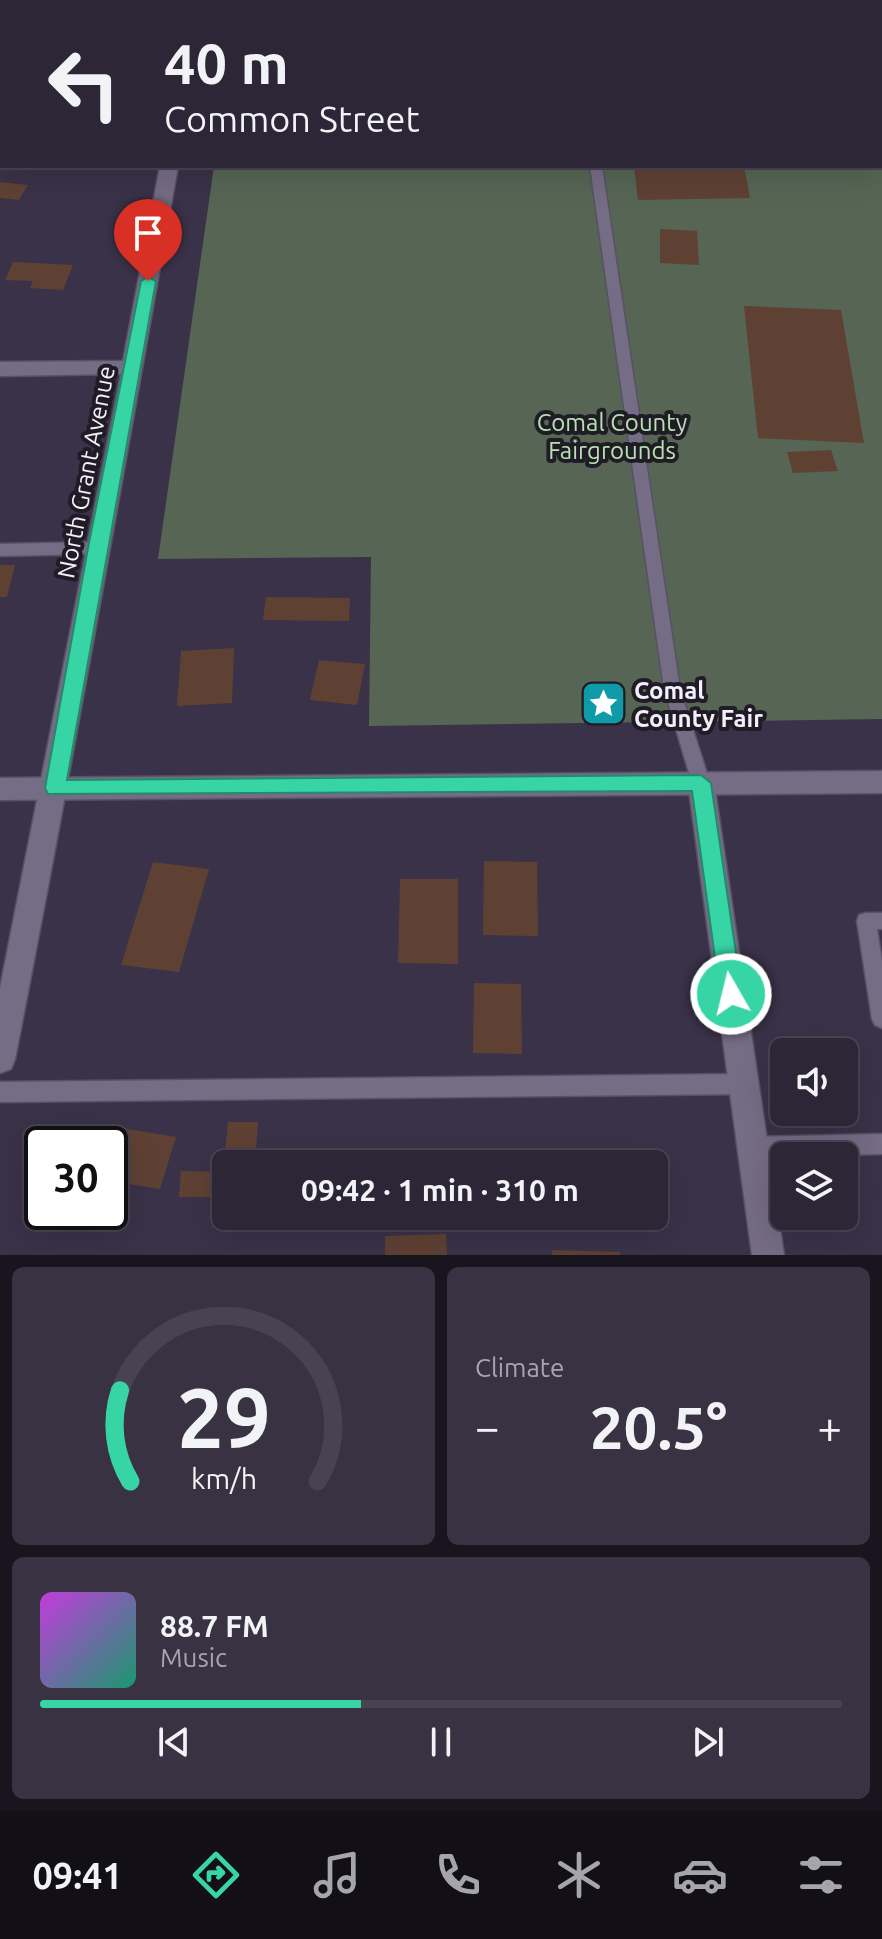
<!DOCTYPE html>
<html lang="en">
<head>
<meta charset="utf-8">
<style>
  :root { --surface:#2c2636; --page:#383242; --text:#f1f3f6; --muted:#a6a5ad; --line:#484351; --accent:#37d4a6 }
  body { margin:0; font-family:Ubuntu,sans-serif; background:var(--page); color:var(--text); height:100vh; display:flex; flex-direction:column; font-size:30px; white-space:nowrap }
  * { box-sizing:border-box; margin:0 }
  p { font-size:26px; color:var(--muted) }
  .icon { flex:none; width:44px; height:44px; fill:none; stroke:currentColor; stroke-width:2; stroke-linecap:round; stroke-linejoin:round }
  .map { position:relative; height:1255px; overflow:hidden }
  .sheet { display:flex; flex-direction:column; gap:12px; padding:12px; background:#18151e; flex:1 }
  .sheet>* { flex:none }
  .hud { position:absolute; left:0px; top:0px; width:882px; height:168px; box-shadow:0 8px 32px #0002,0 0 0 2px var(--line); background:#2c2636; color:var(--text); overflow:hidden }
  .controls { position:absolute; left:770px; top:1038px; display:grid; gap:16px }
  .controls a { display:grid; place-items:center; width:88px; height:88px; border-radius:12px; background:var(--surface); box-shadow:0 8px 32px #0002,0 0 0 2px var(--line); font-size:40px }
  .speed { position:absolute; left:24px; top:1126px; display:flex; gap:16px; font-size:40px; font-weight:700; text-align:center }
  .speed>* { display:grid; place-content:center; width:104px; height:104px; border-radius:50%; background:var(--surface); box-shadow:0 8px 32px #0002,0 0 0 2px var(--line); line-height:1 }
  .speed .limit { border:4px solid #111; border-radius:12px; background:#fff; color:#111 }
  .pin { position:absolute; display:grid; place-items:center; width:68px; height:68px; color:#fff; margin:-82px -34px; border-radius:50% 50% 50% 0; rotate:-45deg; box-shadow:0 0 8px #0007 }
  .pin .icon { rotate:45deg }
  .me { position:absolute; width:88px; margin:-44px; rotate:352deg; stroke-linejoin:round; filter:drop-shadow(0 0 6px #0008) }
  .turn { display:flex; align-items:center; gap:28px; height:168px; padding:0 32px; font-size:36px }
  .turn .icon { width:104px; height:104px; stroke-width:2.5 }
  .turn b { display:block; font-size:56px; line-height:68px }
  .big { font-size:60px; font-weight:700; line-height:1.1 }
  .sheet .card { flex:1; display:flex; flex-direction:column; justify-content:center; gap:12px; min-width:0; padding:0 28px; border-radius:12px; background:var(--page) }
  .sheet .dial { align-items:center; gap:0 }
  .dial svg { height:208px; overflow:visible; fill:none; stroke:var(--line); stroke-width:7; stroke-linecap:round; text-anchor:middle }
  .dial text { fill:var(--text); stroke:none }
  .song { display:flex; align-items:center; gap:24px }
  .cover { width:96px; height:96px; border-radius:12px; background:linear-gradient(135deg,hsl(290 70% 55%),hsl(160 70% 35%)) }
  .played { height:8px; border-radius:4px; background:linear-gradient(90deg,var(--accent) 40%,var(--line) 40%) }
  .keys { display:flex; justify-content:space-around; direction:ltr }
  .heat { display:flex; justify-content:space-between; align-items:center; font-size:44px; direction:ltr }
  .sheet .tiles { flex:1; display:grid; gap:12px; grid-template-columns:1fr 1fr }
  .card:last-child { grid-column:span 2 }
  .trip { position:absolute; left:212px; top:1150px; width:456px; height:80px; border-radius:12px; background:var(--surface); box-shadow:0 8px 32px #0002,0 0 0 2px var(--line); font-weight:700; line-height:80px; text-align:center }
  .tabs { display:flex; height:128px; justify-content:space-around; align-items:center; background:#120f16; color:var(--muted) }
  .tabs .icon { width:56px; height:56px }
  .tabs .current { color:var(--accent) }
  .tabs b { font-size:36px; color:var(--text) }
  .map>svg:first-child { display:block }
  .green { fill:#566554 }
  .building { fill:#5f4134 }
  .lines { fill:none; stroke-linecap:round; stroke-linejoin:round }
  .lane-casing { stroke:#595164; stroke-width:3 }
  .street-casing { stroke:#595164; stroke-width:3 }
  .secondary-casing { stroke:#595164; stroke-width:3 }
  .lane { fill:#756c85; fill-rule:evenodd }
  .street { fill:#756c85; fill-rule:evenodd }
  .secondary { fill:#756c85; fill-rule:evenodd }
  .route { fill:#37d4a6; stroke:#248a6c; stroke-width:2 }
  .labels { text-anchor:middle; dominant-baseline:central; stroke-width:8; stroke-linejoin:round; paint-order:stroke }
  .park-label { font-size:24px; fill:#b7e1b2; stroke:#201c26 }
  .street-label { font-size:24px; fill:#f4effd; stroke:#201c26 }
  .poi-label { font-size:24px; font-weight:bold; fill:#f4effd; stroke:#201c26; text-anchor:start }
</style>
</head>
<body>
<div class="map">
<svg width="882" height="1255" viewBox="0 0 882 1255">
  <rect width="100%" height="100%" fill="#3a3248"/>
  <polygon class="green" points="238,0 882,0 882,719 369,726 371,557 158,559 214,166 880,166 880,2"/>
  <g class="building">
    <polygon points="634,166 744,166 750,198 638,200"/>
    <polygon points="0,182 28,185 19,200 0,198"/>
    <polygon points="660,229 697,231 699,265 660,263"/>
    <polygon points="13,262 73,265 63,290 30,288 33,281 5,280"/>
    <polygon points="744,306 841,310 864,443 758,438"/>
    <polygon points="831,450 838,471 793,473 787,452"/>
    <polygon points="0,565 15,565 7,597 0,597"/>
    <polygon points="266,597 350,598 349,621 263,620"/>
    <polygon points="234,648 232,703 177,706 181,651"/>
    <polygon points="319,660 365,664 357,705 310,700"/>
    <polygon points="484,861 537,862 538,936 483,935"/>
    <polygon points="153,862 209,869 179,972 121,965"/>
    <polygon points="400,879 458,879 458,964 398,963"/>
    <polygon points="474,983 521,984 522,1054 473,1053"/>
    <polygon points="228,1122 258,1122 255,1164 224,1164"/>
    <polygon points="110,1126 176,1137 160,1189 110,1181 110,1144 104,1144"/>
    <polygon points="181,1171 226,1172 226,1197 179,1197"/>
    <polygon points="446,1234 447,1255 385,1255 385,1236"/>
    <polygon points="552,1250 620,1252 620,1255 552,1255"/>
  </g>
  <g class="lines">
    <defs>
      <g id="lane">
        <polygon points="611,0 625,0 610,2"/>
        <polygon points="590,166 602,166 680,689 710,783 707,788 701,790 695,788 692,783 664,689"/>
        <polygon points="96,542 104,548 96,554 0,556 0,544"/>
        <polygon points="866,913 882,913 882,929 877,929 882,961 882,1028 875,1025 872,1019 857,921 859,915"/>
        <polygon points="745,1074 752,1077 755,1084 752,1091 745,1094 0,1102 0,1082"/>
        <polygon points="882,1134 882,1154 753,1157 746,1154 743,1147 746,1140 753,1137"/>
      </g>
      <g id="street">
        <polygon points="195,0 211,0 194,2"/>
        <rect x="0" y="100" width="2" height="10"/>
        <path d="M 160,166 L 178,166 C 125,464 73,762 15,1059 L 11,1069 L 0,1073 L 0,988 L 121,374 L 0,376 L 0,362 L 123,361 Z"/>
        <polygon points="701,772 710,775 714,783 784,1255 752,1255 688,783 692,775"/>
      </g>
      <polygon id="secondary" points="882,771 882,793 0,800 0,778"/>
    </defs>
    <use href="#lane" class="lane-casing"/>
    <use href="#street" class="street-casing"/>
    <use href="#secondary" class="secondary-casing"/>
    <use href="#lane" class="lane"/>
    <use href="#street" class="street"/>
    <use href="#secondary" class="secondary"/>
  </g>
  <polygon class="route" points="148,277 156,281 67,780 701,775 711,783 742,994 739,1001 731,1004 724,1001 720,994 692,791 48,794 45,788 88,548 141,281"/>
  <defs>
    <symbol id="sight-square" viewBox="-11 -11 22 22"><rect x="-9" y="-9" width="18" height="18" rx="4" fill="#0f9aa8" stroke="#201c26"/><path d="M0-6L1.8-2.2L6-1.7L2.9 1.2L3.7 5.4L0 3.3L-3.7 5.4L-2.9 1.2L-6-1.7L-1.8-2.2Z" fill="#fff"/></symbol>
  </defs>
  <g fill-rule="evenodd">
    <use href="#sight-square" x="578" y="678" width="51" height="51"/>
  </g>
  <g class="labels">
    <g class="park-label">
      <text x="612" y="422">Comal County<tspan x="612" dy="28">Fairgrounds</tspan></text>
    </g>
    <g class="street-label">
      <text transform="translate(86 472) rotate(-79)">North Grant Avenue</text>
    </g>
    <g class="poi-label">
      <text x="634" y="690">Comal<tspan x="634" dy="28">County Fair</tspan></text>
    </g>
  </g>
</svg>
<div class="controls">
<a><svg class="icon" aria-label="sound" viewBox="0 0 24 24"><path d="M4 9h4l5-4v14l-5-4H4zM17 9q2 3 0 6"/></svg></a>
<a><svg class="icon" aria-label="layers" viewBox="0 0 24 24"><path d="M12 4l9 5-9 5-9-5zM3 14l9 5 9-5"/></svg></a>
</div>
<div class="speed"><div class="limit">30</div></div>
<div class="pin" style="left:148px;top:281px;background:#d93025"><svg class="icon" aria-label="arrive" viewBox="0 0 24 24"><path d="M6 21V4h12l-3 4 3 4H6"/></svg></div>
<svg class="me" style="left:731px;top:994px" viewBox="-20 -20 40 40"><circle r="17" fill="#37d4a6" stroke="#fff" stroke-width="3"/><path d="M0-11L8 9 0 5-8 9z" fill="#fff"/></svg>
<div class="trip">09:42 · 1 min · 310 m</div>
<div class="hud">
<div class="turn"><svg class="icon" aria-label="left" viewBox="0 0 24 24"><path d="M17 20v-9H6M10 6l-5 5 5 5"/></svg><div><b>40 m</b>Common Street</div></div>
</div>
</div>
<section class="sheet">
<div class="tiles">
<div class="card dial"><svg viewBox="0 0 100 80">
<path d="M14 69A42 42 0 1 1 86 69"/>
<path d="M14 69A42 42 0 0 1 10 34" stroke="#37d4a6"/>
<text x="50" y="56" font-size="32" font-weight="700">29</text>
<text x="50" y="72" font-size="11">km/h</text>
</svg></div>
<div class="card"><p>Climate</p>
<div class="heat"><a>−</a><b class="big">20.5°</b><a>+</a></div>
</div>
<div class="card">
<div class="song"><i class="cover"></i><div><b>88.7 FM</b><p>Music</p></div></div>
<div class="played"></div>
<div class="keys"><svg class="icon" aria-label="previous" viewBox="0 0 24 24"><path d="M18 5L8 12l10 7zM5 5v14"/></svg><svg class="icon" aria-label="pause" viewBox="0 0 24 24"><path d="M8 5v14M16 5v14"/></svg><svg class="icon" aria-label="next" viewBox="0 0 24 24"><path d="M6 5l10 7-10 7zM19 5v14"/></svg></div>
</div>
</div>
</section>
<nav class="tabs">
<b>09:41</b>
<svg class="icon current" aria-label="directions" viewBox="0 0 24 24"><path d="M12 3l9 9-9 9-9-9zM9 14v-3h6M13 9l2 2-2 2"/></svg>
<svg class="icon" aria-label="music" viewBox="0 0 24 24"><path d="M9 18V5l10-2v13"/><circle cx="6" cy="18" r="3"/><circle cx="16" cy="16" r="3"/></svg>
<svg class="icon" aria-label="phone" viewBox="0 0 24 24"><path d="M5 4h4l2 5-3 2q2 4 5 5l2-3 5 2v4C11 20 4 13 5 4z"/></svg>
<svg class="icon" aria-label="climate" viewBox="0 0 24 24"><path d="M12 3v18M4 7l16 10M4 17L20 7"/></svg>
<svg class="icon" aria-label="car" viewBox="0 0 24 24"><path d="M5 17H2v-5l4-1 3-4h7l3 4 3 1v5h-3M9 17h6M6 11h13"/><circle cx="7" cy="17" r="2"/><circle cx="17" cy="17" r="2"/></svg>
<svg class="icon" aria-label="filters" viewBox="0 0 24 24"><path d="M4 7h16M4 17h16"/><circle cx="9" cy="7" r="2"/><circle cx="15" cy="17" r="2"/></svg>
</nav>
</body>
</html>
